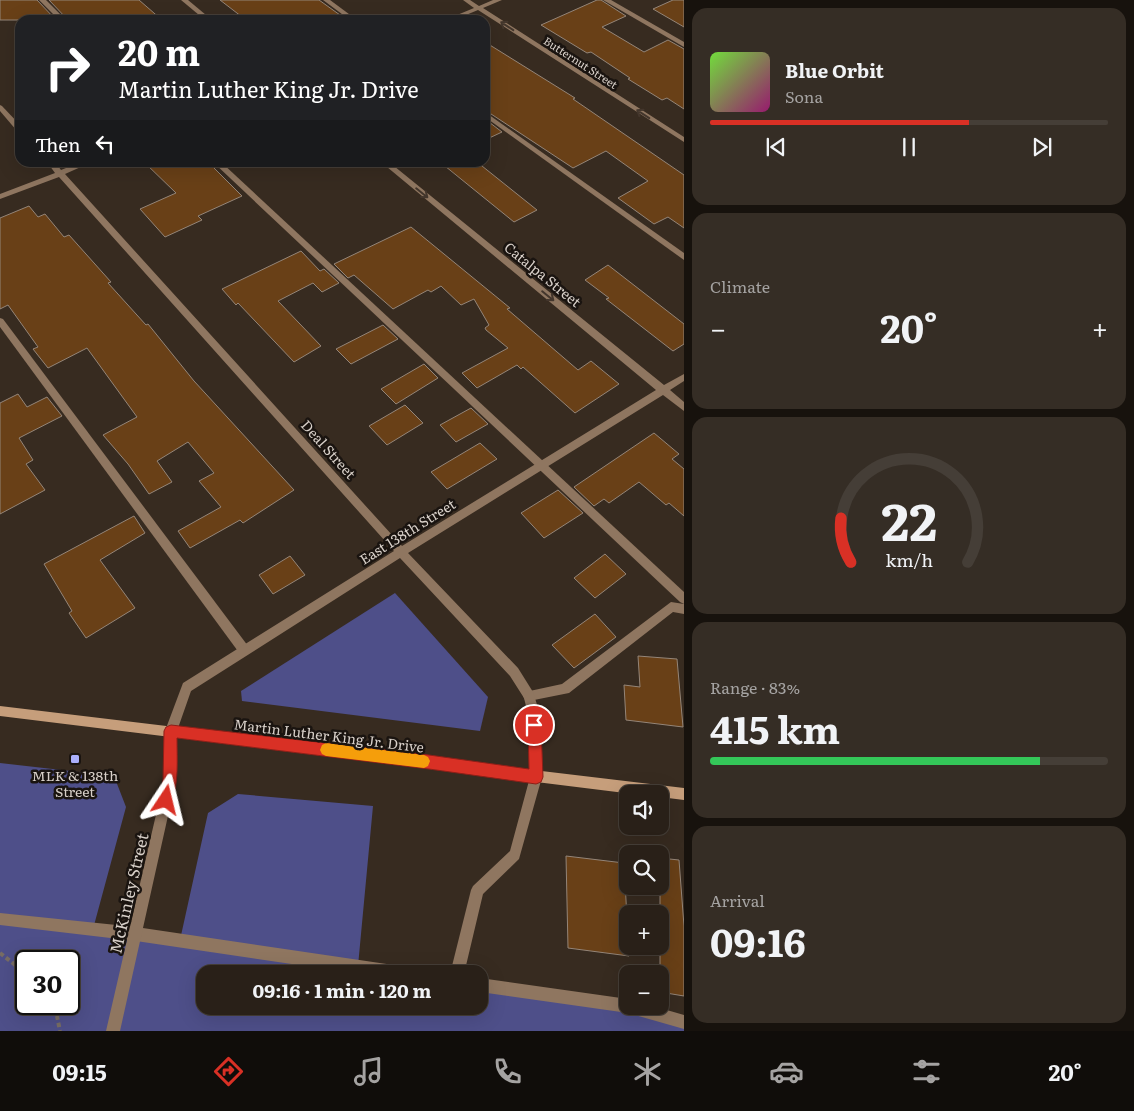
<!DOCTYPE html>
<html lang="en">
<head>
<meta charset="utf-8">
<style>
  :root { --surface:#292018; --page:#352d25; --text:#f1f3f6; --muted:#a5a3a2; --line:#453e37; --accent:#d93025 }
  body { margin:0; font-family:Literata,serif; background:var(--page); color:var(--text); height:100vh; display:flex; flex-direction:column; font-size:19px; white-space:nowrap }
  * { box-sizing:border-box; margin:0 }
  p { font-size:16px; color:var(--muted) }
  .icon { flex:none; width:28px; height:28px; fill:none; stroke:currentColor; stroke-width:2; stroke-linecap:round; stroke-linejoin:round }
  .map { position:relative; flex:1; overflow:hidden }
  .panel { display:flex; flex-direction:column; gap:8px; padding:8px; background:#17120d; width:450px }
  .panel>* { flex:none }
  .top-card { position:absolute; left:15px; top:15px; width:475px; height:152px; border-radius:15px; box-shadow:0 5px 20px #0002,0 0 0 1px var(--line); background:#202124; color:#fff; overflow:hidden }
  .buttons { position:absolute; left:619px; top:785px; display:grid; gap:10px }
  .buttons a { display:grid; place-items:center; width:50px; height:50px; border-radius:10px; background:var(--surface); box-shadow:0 5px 20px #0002,0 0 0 1px var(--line); font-size:25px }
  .speed { position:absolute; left:15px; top:950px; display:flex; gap:10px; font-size:25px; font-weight:700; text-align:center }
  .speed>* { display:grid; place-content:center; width:65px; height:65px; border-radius:50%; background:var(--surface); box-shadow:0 5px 20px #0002,0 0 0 1px var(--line); line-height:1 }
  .speed .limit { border:2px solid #111; border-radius:8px; background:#fff; color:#111 }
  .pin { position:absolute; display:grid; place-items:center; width:42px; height:42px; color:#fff; margin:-21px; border:2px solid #fff; border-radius:50%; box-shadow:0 1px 5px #0007 }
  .me { position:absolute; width:55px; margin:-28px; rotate:10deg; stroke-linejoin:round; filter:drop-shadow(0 0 4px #0008) }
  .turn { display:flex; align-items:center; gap:18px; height:105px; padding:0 20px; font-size:22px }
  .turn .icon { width:65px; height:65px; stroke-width:2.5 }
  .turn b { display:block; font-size:35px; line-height:42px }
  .then { display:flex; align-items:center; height:48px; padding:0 20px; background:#0003; gap:10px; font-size:19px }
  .big { font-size:38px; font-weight:700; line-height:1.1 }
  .panel .widget { flex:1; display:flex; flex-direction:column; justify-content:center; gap:8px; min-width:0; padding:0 18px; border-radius:15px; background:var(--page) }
  .panel .dial { align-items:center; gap:0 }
  .dial svg { height:130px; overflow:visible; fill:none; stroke:var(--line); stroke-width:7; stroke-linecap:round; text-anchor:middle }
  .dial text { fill:var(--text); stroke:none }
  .song { display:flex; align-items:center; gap:15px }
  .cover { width:60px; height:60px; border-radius:8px; background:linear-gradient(135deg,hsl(100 70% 55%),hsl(320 70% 35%)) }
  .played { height:5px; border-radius:2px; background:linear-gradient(90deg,var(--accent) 65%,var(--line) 65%) }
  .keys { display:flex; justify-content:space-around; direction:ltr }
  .heat { display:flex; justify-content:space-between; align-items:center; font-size:28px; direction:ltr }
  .charge { height:8px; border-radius:4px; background:linear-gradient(90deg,#34c759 83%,var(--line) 0) }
  .trip { position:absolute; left:196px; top:965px; width:292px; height:50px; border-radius:15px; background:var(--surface); box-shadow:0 5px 20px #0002,0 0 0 1px var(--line); font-weight:700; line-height:50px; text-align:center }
  .tab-bar { display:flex; height:80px; justify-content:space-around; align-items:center; background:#100d0a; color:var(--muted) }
  .tab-bar .icon { width:35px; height:35px }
  .tab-bar .active { color:var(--accent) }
  .tab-bar b { font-size:22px; color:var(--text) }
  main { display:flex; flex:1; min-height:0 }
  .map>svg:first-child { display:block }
  .green { fill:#4e4f89; fill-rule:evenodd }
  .building { fill:#694017; stroke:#948578 }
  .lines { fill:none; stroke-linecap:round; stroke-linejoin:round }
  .path { stroke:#786d64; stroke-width:4; stroke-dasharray:4.5 3; stroke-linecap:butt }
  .lane { fill:#8f7660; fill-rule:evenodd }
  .street { fill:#8f7660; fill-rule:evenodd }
  .secondary { fill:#c69e7b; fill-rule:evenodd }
  .oneway { stroke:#43362c }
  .route { fill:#d93025; stroke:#8d1f18 }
  .slow { fill:#f59e0b }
  .poi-dot { fill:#abaffb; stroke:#1a1410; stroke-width:2 }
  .labels { text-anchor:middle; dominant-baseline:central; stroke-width:5; stroke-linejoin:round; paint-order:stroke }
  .far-street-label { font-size:11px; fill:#d8d0c9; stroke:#1a1410 }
  .street-label { font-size:14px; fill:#d8d0c9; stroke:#1a1410 }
  .poi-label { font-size:14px; fill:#d8d0c9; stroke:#1a1410 }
  .near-street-label { font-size:16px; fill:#d8d0c9; stroke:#1a1410 }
</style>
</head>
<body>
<main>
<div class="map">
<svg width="684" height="1031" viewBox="0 0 684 1031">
  <rect width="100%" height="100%" fill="#372b20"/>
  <g class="green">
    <polygon points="395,593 488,697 480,731 242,701 241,691"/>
    <path d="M 0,763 L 114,776 L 126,807 L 93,929 L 180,940 L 208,813 L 238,794 L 373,806 L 358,966 L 407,974 L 205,974 L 205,1006 L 480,1006 L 480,985 L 684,1022 L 684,1031 L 0,1031 ZM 26,961 L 69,961 L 69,1004 L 26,1004 Z"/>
  </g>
  <g class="building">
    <polygon points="0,0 37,0 56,20 0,20"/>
    <polygon points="49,0 139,0 162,20 68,20"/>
    <polygon points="220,0 319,0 347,20 246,20"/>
    <polygon points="597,0 601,0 626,16 602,27 644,52 668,40 684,49 684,109 667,98 662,100 628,79 630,78 591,52 587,53 541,25"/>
    <polygon points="673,0 684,0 684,27 653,9"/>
    <polygon points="485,42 575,98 573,99 684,175 684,228 668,217 654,224 618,198 648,181 606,151 573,168 485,110"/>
    <polygon points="485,119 502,132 485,140"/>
    <polygon points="144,162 208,162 242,196 198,216 202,220 165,237 140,209 176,193"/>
    <polygon points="440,162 477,162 537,210 514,222"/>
    <polygon points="29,206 38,217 45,214 64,237 69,235 111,282 108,283 146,325 148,324 194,381 294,490 243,523 240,520 190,548 178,531 221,507 199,481 214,473 188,442 157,461 172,482 149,494 128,464 103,435 137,417 87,348 48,368 33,349 38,347 8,305 0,309 0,218"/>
    <polygon points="411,227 510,308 507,309 578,370 591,361 619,384 575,413 523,367 521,369 517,365 477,388 462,373 508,348 486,330 485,328 489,325 474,299 461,305 441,286 431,292 428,290 393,309 354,275 348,278 334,264"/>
    <polygon points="301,251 320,271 324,269 339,283 322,292 313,283 278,301 321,346 294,362 238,303 236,305 222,289"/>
    <polygon points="608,265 684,324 684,344 673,351 606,299 609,298 585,280"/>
    <polygon points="383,325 398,339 351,364 336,349"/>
    <polygon points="424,364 438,378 396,404 381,389"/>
    <polygon points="18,394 27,407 47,397 62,416 19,438 33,460 26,464 45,490 0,514 0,403"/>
    <polygon points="405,405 423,423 387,445 369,426"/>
    <polygon points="471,408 488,424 456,442 440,425"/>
    <polygon points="654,433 679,454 672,459 684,469 684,516 669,503 666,505 639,482 609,503 604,499 594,506 574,487"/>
    <polygon points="480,443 497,459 447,489 431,472"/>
    <polygon points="558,490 583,513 544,538 521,513"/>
    <polygon points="134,516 145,533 100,560 135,608 86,638 69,613 72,611 44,564"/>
    <polygon points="605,554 626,574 595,598 574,578"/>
    <polygon points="290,556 305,575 273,594 259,575"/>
    <polygon points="595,614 616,637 574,668 552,645"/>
    <polygon points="638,656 677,659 683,727 626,720 624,685 640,687"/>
    <polygon points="566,856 624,863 629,956 568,948"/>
    <polygon points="660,858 679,860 684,926 684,996 660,992"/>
  </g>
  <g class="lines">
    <g class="path">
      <polyline points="0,953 19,968 26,977"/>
      <polyline points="47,1004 57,1016 60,1031"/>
    </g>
    <g class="lane">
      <polygon points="39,0 46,0 66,20 59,20"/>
      <polygon points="323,0 330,0 357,20 350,20"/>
      <polygon points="603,0 611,0 684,42 684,47"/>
      <polygon points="485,112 684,253 684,260 485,117"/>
      <polygon points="213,162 221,162 684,592 684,604 680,602"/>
      <polygon points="0,318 3,319 248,646 249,650 248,654 244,655 240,654 0,327"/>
      <polygon points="671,602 684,604 684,614 673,612 569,693 529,701 525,700 523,696 525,692 562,684"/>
      <polygon points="536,771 540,773 542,777 519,859 483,894 464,974 450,974 471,890 473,886 510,851 530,777 532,773"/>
      <polygon points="0,913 136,927 407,967 412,969 414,974 360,974 136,941 0,925"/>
      <polygon points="480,978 628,999 628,1006 653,1006 684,1015 684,1029 628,1013 480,992"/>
    </g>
    <g class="street">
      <polygon points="181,0 188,0 212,20 205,20"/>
      <polygon points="463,0 470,0 479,6 493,0 502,0 483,8 684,137 684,142 478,10 454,20 445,20 474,8"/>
      <polygon points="0,105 2,106 20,125 20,131 17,131 0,111"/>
      <polygon points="47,162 55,162 61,170 81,162 92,162 65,174 402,546 656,390 381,162 389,162 664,385 684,374 684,381 670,390 684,402 684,411 663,395 408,553 518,668 533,692 540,714 542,777 540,781 536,783 532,781 530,777 528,714 524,698 510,676 400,558 191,691 177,731 176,780 120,1031 106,1031 164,780 165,731 183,683 394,551 59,177 0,199 0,194 55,173"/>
    </g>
    <polygon class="secondary" points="0,706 684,788 684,800 660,797 660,794 633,794 0,716"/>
  </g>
  <defs><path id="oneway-shaft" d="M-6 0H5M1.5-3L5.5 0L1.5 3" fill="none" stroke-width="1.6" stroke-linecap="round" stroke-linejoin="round" transform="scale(1.25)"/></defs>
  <g class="oneway">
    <use href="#oneway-shaft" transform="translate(507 26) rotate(-147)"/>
    <use href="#oneway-shaft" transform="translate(643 114) rotate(-147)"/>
    <use href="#oneway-shaft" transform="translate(422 193) rotate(39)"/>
    <use href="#oneway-shaft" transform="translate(548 296) rotate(39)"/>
  </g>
  <path class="route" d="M 534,718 L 539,720 L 541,725 L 543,777 L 541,782 L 536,784 L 429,769 L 177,738 C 177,760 179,784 171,804 L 166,806 L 161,804 L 159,800 L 163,780 L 164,731 L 166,727 L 171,725 L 429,755 L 529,769 L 528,725 L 530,720 Z"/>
  <polygon class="slow" points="326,743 424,755 428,757 430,761 428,766 424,768 326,756 322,754 320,750 322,745"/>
  <rect class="poi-dot" x="70" y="754" width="10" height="10" rx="2.5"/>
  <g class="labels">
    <g class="far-street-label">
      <text transform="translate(581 62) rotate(33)">Butternut Street</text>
    </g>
    <g class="street-label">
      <text transform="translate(543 274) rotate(39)">Catalpa Street</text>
      <text transform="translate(329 449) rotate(48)">Deal Street</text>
      <text transform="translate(407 531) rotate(-32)">East 138th Street</text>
      <text transform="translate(329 735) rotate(7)">Martin Luther King Jr. Drive</text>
    </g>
    <g class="poi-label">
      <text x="75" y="775">MLK &amp; 138th<tspan x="75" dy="16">Street</tspan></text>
    </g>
    <g class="near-street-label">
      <text transform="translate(128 893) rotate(-77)">McKinley Street</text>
    </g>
  </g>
</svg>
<div class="buttons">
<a><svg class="icon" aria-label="sound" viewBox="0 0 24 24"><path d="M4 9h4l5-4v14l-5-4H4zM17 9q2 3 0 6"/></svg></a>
<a><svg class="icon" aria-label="search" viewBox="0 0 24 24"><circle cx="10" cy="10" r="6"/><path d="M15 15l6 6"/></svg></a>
<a>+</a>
<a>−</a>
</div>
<div class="speed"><div class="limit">30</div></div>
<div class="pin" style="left:534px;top:725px;background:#d93025"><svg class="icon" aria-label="arrive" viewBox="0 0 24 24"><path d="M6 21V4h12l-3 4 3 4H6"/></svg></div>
<svg class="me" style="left:166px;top:800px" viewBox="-20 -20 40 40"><path d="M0-17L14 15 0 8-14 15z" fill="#d93025" stroke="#fff" stroke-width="4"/></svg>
<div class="trip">09:16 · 1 min · 120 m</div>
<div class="top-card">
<div class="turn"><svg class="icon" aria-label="right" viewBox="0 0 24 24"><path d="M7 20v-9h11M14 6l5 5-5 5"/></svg><div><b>20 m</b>Martin Luther King Jr. Drive</div></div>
<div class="then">Then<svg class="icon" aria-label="left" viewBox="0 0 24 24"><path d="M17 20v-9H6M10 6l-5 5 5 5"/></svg></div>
</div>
</div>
<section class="panel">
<div class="widget">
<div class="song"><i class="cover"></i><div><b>Blue Orbit</b><p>Sona</p></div></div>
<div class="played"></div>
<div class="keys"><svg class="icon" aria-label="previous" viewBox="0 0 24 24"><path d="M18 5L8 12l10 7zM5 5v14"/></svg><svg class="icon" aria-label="pause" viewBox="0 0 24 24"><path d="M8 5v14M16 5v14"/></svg><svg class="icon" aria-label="next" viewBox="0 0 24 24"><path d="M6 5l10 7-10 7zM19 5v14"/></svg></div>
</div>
<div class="widget"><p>Climate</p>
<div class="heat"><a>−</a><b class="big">20°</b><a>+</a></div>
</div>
<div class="widget dial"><svg viewBox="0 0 100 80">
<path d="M14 69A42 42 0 1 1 86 69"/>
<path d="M14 69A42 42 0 0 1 8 42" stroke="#d93025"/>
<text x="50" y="56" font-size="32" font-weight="700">22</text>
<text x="50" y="72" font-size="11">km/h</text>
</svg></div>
<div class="widget"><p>Range · 83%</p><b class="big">415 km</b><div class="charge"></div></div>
<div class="widget"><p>Arrival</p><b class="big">09:16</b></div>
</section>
</main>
<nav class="tab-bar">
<b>09:15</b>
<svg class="icon active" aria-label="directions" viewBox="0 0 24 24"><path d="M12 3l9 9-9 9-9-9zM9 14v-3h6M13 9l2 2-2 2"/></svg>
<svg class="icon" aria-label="music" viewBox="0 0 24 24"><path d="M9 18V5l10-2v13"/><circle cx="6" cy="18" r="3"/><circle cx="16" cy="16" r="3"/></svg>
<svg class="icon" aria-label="phone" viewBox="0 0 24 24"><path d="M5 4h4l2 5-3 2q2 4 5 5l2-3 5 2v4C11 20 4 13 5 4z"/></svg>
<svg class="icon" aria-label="climate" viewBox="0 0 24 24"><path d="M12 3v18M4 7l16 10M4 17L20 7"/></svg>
<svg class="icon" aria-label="car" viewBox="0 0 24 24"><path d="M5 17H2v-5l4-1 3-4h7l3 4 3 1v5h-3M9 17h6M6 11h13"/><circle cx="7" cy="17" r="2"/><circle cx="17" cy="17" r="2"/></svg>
<svg class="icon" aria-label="filters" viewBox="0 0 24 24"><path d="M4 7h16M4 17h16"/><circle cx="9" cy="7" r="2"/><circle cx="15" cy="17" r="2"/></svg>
<b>20°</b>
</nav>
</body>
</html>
